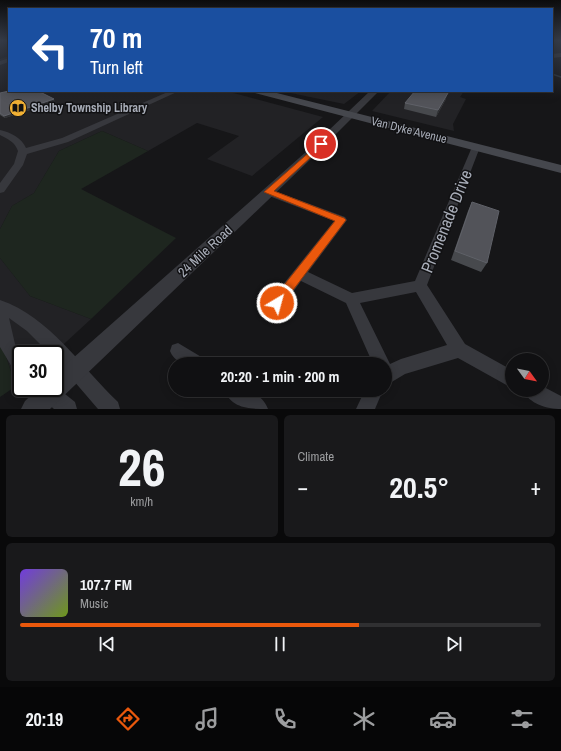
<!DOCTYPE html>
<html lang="en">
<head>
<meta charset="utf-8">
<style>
  :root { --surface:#101012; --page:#19191b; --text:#f1f3f6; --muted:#9c9d9f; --line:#303032; --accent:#ea580c }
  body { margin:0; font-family:"Archivo Narrow",sans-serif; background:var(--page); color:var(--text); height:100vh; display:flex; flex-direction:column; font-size:15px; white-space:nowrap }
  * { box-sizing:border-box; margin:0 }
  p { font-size:13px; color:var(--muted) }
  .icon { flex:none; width:22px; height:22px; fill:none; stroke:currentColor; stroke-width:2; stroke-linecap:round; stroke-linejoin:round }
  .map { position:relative; height:409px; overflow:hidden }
  .side { display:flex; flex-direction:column; gap:6px; padding:6px; background:#09090a; flex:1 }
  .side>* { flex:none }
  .banner { position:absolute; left:8px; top:8px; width:545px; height:84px; border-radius:0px; box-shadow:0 2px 10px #0003,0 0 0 1px var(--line); background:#1a4fa0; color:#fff; overflow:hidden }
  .needle { width:26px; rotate:123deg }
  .tools { position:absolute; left:505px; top:353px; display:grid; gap:8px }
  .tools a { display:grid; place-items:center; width:44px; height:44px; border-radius:50%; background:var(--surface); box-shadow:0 2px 10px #0003,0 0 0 1px var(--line); font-size:20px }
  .speed { position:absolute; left:12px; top:345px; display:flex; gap:8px; font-size:20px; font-weight:700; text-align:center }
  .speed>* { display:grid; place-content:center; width:52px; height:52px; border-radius:50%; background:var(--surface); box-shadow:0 2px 10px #0003,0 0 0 1px var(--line); line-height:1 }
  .speed .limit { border:2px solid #111; border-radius:6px; background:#fff; color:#111 }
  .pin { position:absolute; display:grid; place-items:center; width:34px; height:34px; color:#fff; margin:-17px; border:2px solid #fff; border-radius:50%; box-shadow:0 1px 4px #0007 }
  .me { position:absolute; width:44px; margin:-22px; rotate:37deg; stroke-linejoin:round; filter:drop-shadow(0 0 3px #0008) }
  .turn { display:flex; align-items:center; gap:14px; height:84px; padding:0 16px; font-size:18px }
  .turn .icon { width:52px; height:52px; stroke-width:2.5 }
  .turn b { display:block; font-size:28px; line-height:34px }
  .big { font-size:30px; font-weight:700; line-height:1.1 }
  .side .card { flex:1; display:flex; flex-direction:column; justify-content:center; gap:6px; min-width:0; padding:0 14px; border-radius:6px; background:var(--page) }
  .side .dial { align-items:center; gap:0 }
  .dial b { font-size:52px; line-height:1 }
  .song { display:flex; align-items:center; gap:12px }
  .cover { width:48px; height:48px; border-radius:6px; background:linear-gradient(135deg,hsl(260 70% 55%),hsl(80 70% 35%)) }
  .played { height:4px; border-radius:2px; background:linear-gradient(90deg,var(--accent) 65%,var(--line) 65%) }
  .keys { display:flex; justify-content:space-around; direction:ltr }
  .heat { display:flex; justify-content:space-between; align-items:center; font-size:22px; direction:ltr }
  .side .tiles { flex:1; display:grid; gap:6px; grid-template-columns:1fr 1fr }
  .card:last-child { grid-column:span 2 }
  .trip { position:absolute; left:168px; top:357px; width:224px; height:40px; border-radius:20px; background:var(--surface); box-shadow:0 2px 10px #0003,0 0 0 1px var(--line); font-weight:700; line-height:40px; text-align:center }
  .tabs { display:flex; height:64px; justify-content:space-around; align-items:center; background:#060607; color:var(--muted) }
  .tabs .icon { width:28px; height:28px }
  .tabs .active { color:var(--accent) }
  .tabs b { font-size:18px; color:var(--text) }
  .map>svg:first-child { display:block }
  .built { fill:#222225 }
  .green { fill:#1e261f }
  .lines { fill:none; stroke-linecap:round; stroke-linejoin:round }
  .stream { stroke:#2c353c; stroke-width:1.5 }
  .minor { fill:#37383d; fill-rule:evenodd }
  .tertiary { fill:#37383d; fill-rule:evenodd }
  .secondary { fill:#45474d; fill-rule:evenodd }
  .wall { fill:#47494d }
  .shaded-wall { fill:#2f3033 }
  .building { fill:#525359; stroke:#5f6168 }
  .route { fill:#ea580c; stroke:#983908 }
  .labels { text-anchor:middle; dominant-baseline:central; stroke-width:3; stroke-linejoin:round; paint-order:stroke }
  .far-poi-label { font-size:12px; font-weight:bold; fill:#a8adb8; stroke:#111113; text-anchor:start }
  .far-street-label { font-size:12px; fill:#a8adb8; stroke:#111113 }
  .street-label { font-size:14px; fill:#a8adb8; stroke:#111113 }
  .near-street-label { font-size:17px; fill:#a8adb8; stroke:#111113 }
</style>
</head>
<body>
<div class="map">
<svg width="561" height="409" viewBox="0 0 561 409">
  <rect width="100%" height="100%" fill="#161618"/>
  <g class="built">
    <polygon points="9,56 9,91 226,91 323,117 252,176 207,159 239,136 197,123 148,151 102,131 59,151 34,193 12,206 0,229 0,59"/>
    <polygon points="281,91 361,91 344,104"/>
    <polygon points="391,91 464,91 460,97 466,99 453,124 454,131 372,111"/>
    <polygon points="0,258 30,296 91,319 53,354 21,354 21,382 16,386 3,348 0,344"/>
  </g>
  <g class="green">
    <polygon points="102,131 148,151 81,189 176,238 91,319 30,296 0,258 0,229 12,206 34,193 59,151"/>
    <polygon points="0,344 3,348 16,386 0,397"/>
  </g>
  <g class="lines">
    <polyline class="stream" points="552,74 561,77"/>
    <g class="minor">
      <polygon points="561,53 561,57 552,58 552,54"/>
      <polygon points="9,58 9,62 0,65 0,61"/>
      <path d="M 170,91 L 179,91 L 68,142 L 27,154 L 23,165 L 4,192 L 0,193 L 0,183 L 14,164 L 18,151 C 15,142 8,139 0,135 L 0,130 C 10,132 22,138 26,148 L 62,138 Z"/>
      <path d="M 476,144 L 480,147 L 427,285 L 465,344 L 512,370 L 512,388 L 458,358 L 405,374 L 385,386 L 385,364 L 373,364 L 346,303 L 301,281 L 275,317 L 270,319 L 265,317 L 263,312 L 265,307 L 334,221 L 264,194 L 263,192 L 264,190 L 272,190 L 345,217 L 347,220 L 308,272 L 352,293 L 415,281 L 472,147 ZM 416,292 L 447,345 L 401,359 L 390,364 L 360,303 Z"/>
      <path d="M 0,300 C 50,317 81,367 118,402 L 120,409 L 98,409 L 55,359 L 55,354 L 50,354 L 27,331 L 9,318 L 15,344 L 23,354 L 21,354 L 21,374 L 15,372 L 0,347 Z"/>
      <path d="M 178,343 L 203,358 L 205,364 C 191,364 176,366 170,351 L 172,345 Z"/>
      <polygon points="55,386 75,402 77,409 54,409 37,394 34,388 55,388"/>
      <path d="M 542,386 L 561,396 L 561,409 C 547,409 529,404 523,390 L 542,390 Z"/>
      <path d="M 224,390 C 242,390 260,389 268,409 C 250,409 232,409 224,390 Z"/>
      <polygon points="365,390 383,390 375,409 356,409"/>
    </g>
    <polygon class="tertiary" points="370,91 379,91 315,155 50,409 21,409 25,401 39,388 55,388 55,374 307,151"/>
    <polygon class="secondary" points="253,91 269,91 561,165 561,173 255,93"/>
  </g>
  <g class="wall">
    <polygon points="0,93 55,102 5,118 0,115"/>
    <polygon points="446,99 436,117 404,109 405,103"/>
    <polygon points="472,202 487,263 481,272 451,260 468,211"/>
  </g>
  <g class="shaded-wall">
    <polygon points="448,93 446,99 436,117 438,110"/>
    <polygon points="54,99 55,102 5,118 4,116"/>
  </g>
  <g class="building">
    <polygon points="9,91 38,91 54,99 4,116 0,113 0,93"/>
    <polygon points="415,91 445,91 448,93 438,110 405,103"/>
    <polygon points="472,202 499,211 487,263 455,251"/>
  </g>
  <linearGradient id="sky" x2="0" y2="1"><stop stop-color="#0c0c0d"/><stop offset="0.41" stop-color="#363c48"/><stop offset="1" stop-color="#363c48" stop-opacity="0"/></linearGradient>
  <rect width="561" height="99" fill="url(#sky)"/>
  <polygon class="route" points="321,142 324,144 323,146 274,191 344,218 346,220 281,306 277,308 273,306 271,303 273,299 335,221 264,192"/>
  <defs>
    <symbol id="library-disc" viewBox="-11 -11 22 22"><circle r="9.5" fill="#f2b134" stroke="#111113"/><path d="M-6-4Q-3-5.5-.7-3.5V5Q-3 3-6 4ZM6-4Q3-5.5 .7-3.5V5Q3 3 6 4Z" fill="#111"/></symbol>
  </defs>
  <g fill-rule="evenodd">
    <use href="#library-disc" x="8" y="98" width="20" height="20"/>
  </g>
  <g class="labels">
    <g class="far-poi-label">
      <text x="31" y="108">Shelby Township Library</text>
    </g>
    <g class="far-street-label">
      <text transform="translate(409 130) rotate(14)">Van Dyke Avenue</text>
    </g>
    <g class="street-label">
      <text transform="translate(205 251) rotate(-43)">24 Mile Road</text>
    </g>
    <g class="near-street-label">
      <text transform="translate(446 221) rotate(-68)">Promenade Drive</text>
    </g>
  </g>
</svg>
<div class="tools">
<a><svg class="needle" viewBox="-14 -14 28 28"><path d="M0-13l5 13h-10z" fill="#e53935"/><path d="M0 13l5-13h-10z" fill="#9c9d9f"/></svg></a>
</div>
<div class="speed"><div class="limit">30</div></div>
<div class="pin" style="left:321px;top:144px;background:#d93025"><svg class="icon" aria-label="arrive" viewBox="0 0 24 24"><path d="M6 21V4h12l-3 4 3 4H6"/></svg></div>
<svg class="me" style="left:277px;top:303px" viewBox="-20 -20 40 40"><circle r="17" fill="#ea580c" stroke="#fff" stroke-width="3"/><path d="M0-11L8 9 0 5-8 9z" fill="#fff"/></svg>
<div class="trip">20:20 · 1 min · 200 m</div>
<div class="banner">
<div class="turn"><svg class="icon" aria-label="left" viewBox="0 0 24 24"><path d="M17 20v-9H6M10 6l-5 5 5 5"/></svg><div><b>70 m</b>Turn left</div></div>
</div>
</div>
<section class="side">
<div class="tiles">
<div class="card dial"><b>26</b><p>km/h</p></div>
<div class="card"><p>Climate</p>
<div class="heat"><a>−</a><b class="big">20.5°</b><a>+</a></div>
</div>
<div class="card">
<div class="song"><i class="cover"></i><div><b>107.7 FM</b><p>Music</p></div></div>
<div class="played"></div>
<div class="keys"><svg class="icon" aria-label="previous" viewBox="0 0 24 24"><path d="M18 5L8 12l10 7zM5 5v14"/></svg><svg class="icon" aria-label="pause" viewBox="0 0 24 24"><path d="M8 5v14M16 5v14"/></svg><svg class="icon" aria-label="next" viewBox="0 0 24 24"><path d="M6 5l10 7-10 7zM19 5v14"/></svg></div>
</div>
</div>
</section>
<nav class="tabs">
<b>20:19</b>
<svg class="icon active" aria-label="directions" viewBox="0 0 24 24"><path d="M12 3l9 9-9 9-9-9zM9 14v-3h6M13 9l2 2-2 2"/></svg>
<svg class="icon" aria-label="music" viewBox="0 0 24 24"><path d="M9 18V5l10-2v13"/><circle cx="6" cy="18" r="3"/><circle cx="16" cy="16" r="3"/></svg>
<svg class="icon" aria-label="phone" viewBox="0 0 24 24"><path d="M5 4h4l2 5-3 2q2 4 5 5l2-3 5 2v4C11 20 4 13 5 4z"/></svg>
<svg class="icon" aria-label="climate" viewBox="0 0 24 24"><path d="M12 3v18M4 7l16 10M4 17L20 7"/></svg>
<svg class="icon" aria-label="car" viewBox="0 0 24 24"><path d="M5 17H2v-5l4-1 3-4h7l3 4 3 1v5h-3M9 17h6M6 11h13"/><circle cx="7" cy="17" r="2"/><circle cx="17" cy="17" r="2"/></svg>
<svg class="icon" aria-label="filters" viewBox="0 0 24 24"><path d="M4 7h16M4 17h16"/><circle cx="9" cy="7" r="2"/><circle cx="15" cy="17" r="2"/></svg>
</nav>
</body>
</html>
